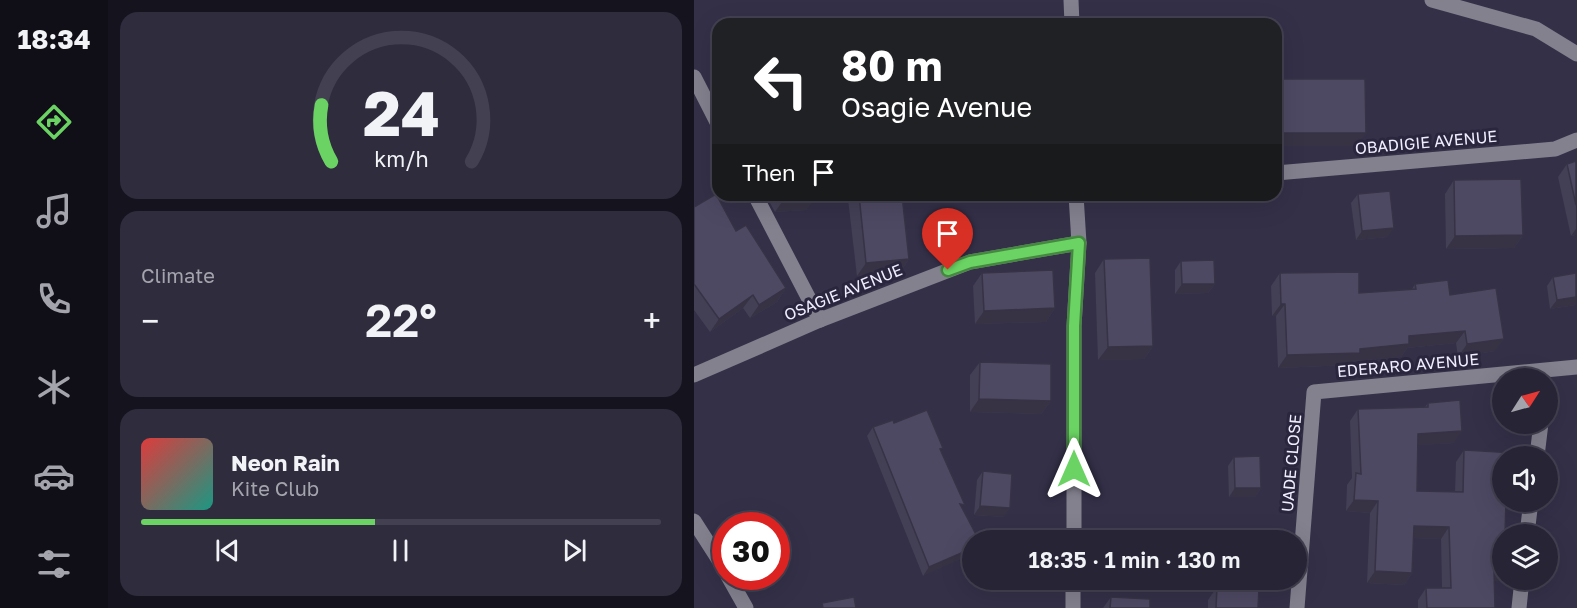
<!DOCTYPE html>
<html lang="en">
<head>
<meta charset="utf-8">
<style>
  :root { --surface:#272436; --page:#2f2c3e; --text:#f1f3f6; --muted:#a4a4ad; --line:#434151; --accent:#6ad363 }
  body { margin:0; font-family:"Golos Text",sans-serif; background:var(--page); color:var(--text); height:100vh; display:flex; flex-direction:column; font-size:22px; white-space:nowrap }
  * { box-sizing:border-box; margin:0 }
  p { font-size:20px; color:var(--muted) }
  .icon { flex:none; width:33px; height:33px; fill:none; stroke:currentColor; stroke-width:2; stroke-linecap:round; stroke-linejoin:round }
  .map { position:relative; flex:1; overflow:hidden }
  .sheet { display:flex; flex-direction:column; gap:12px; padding:12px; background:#15141e; width:586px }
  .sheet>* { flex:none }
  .top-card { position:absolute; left:18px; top:18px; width:570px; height:183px; border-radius:18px; box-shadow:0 6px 24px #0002,0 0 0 2px var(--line); background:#202124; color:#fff; overflow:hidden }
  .needle { width:39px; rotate:54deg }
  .fabs { position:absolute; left:798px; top:368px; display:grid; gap:12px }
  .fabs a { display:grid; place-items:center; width:66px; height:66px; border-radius:50%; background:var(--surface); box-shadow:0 6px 24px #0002,0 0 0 2px var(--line); font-size:30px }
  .speed { position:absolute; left:18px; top:512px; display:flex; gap:12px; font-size:30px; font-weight:700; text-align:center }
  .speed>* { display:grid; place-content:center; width:78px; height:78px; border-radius:50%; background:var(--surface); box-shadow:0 6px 24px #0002,0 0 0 2px var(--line); line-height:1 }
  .speed .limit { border:9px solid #d22; background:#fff; color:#111 }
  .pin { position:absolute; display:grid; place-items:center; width:51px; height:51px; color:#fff; margin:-62px -26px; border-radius:50% 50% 50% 0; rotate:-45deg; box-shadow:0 0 6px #0007 }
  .pin .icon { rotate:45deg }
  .me { position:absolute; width:66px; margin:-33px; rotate:0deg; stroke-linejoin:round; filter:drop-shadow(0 0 4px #0008) }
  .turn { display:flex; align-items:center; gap:21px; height:126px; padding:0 30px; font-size:27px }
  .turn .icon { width:78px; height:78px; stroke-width:2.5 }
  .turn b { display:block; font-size:42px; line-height:51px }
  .then { display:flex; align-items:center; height:57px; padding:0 30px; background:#0003; gap:12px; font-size:22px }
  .big { font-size:45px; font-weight:600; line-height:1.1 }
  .sheet .card { flex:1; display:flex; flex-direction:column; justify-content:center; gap:9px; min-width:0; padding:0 21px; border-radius:18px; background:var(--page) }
  .sheet .dial { align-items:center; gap:0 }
  .dial svg { height:156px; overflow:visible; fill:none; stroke:var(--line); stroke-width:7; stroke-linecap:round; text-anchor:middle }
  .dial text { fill:var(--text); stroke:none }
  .song { display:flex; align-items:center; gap:18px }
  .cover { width:72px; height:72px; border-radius:9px; background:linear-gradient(135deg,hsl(0 70% 55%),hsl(170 70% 35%)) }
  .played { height:6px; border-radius:3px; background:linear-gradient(90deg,var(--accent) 45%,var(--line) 45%) }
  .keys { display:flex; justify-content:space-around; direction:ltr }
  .heat { display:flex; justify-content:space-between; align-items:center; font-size:33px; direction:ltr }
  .trip { position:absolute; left:268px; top:530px; width:345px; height:60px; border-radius:30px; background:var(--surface); box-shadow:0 6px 24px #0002,0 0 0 2px var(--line); font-weight:600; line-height:60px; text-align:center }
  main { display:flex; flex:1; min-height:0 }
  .tabs { display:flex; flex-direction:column; width:108px; justify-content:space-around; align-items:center; background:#100e16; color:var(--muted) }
  .tabs .icon { width:42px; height:42px }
  .tabs .on { color:var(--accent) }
  .tabs b { font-size:27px; color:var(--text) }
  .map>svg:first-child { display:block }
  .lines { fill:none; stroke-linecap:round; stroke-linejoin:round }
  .minor { stroke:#83818e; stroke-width:15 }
  .wall { fill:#433f55 }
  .shaded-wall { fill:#373345 }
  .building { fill:#4e4963; stroke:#373345; stroke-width:1.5 }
  .route-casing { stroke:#458940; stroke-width:15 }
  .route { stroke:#6ad363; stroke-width:10 }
  .labels { text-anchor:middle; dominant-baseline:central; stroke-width:6; stroke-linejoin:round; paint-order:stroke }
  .street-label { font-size:16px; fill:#f0eefe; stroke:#2a263e }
</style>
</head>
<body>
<main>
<nav class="tabs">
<b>18:34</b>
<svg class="icon on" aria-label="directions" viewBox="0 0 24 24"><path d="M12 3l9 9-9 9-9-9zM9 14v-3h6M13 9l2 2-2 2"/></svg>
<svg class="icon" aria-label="music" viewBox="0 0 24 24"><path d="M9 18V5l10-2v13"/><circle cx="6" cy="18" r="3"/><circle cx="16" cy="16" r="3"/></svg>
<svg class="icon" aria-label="phone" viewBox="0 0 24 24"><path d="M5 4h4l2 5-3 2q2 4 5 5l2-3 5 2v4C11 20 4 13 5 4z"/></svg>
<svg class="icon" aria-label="climate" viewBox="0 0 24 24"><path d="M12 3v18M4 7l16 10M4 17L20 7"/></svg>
<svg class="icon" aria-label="car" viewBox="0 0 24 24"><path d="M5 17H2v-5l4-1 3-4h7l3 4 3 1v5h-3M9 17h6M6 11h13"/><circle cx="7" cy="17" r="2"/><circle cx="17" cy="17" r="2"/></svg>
<svg class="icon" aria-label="filters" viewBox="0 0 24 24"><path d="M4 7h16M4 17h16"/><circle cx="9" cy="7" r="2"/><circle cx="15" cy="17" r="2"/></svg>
</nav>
<section class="sheet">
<div class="card dial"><svg viewBox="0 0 100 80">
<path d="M14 69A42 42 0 1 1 86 69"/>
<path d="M14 69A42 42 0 0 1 9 40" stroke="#6ad363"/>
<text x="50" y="56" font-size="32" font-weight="700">24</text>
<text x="50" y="72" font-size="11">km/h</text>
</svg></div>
<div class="card"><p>Climate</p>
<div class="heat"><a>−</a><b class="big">22°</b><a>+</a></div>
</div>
<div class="card">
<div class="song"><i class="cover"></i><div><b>Neon Rain</b><p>Kite Club</p></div></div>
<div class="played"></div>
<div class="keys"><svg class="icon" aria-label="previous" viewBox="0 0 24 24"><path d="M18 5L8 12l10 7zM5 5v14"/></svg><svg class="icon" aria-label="pause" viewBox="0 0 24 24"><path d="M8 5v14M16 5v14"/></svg><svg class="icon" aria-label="next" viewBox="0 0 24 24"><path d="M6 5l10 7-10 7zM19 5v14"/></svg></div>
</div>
</section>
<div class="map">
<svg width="883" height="608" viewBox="0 0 883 608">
  <rect width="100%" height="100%" fill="#343048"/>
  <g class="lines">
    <g class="minor">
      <polyline points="377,0 378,24"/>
      <polyline points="738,0 842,29 883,54"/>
      <polyline points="0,77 24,124"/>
      <polyline points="582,173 861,149 883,140"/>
      <polyline points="61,195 126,320"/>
      <polyline points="0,375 126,320 276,262 385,243"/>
      <polyline points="843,456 847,423"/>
      <polyline points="0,521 32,571"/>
      <polyline points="833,534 837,501"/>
      <polyline points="380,540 380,326 385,243 382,195"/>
      <polyline points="34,576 52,608"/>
      <polyline points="379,608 379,579"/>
      <polyline points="603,608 620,392 883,367"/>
      <polyline points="825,608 828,579"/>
    </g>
  </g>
  <g class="wall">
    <polygon points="882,161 882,235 877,236 864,177 873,164"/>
    <polygon points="760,180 829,235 820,248 752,249 751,194"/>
    <polygon points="664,194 694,237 662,240 657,203"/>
    <polygon points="75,195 122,195 112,210 81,212 75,201"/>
    <polygon points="157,195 208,195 215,259 206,272 163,276 154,199"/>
    <polygon points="0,207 42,231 92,288 83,302 56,318 49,308 16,332 0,310"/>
    <polygon points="410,259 459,346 450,359 404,360 401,273"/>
    <polygon points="487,261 521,284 514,293 481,294 481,270"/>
    <polygon points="288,273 361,308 352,322 281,324 279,286"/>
    <polygon points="586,273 665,293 718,289 721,284 756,295 801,351 764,357 762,343 713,348 707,357 661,361 657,365 584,368 582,316 578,316 577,286"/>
    <polygon points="882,273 882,305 856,309 853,286 859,277"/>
    <polygon points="286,362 357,401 347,414 276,412 276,375"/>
    <polygon points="734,403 760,443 724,445 723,491 761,492 762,462 770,450 808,456 811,534 811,581 800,581 801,608 724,608 724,600 732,588 748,588 747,539 719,538 718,573 710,585 673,583 676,513 652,511 653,485 658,478 656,421 664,409 731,407"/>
    <polygon points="200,423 247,451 268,509 285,540 229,576 173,436 179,427"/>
    <polygon points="540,457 567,488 561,497 535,497 534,466"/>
    <polygon points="289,471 310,517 280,515 283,480"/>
    <polygon points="523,587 564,608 514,608 514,600"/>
    <polygon points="417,597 456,608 409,608"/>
  </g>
  <g class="shaded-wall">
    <polygon points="585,133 672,133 663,146 582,146 582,136"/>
    <polygon points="122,197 112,210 81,212 90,199"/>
    <polygon points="700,228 694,237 662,240 668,231"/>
    <polygon points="882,229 882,235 877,236"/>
    <polygon points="829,235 820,248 752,249 761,236"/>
    <polygon points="215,259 206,272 163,276 172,263"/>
    <polygon points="488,284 521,284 514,293 481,294"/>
    <polygon points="92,288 83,302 56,318 65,305"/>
    <polygon points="59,295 49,308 16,332 25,319"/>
    <polygon points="882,297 882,305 856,309 863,300"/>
    <polygon points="587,304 591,304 582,316 578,316"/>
    <polygon points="361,308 352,322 281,324 290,311"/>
    <polygon points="771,331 762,343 713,348 707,357 661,361 657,365 584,368 593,355 666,349 715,336"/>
    <polygon points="810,339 801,351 764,357 773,344"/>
    <polygon points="459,346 450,359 404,360 414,347"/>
    <polygon points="285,399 357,401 347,414 276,412"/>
    <polygon points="768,431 760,443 716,446 724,434"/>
    <polygon points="541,488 567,488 561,497 535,497"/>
    <polygon points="660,500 684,501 676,513 652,511"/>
    <polygon points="286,506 316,508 310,517 280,515"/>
    <polygon points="720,526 755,527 747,539 711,538"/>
    <polygon points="279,548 279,554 229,576 235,567"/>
    <polygon points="800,570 808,570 808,579 812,579 811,581 792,582"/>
    <polygon points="681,571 718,573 710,585 673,583"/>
  </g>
  <g class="building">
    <polygon points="406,18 461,21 461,24 405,24"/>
    <polygon points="582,79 671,79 672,133 585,133 585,135 582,136"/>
    <polygon points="882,161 882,205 873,164"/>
    <polygon points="827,179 829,235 761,236 760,180"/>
    <polygon points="696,191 700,228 668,231 664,194"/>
    <polygon points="22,194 42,231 52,225 92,288 65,305 59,295 25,319 0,284 0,207"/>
    <polygon points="88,195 122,195 122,197 90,199"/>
    <polygon points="165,195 208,195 215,259 172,263"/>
    <polygon points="456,258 459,346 414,347 410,259"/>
    <polygon points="520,260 521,284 488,284 487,261"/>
    <polygon points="359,270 361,308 290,311 288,273"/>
    <polygon points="665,272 665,293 722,289 721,284 754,280 756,295 802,288 810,339 773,344 771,331 715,336 715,344 666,349 666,353 593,355 591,304 587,304 586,273"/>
    <polygon points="882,273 882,297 863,300 859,277"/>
    <polygon points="286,362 357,364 357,401 285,399"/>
    <polygon points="766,400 768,431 724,434 723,491 769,492 770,450 822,453 821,456 808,456 808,501 812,501 811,534 808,534 808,570 800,570 801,608 733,608 732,588 757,588 755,527 720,526 718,573 681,571 684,501 660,500 662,473 667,474 664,409 734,407 734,403"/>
    <polygon points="233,410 249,448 246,449 271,505 266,504 285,540 279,540 279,548 235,567 179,427 199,420 200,423"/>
    <polygon points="566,456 567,488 541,488 540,457"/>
    <polygon points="289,471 318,474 316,508 286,506"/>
    <polygon points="523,587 565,588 564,608 522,608"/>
    <polygon points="160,597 162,608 129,608 128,603"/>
    <polygon points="417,597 456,599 456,608 416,608"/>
  </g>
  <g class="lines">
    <defs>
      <polyline id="route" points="254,270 276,262 385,243 380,326 380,469"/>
    </defs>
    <use href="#route" class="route-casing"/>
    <use href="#route" class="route"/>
  </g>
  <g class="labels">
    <g class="street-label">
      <text transform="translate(732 142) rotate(-5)">OBADIGIE AVENUE</text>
      <text transform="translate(149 292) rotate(-22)">OSAGIE AVENUE</text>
      <text transform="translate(714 365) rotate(-5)">EDERARO AVENUE</text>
      <text transform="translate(597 463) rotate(-85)">UADE CLOSE</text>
    </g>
  </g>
</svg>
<div class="fabs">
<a><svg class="needle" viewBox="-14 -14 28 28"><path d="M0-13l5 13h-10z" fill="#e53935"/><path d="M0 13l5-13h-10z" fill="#a4a4ad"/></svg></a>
<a><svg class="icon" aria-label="sound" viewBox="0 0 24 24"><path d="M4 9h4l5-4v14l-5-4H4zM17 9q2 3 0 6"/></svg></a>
<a><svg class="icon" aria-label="layers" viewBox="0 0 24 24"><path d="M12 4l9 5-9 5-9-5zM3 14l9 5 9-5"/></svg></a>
</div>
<div class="speed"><div class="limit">30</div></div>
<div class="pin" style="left:254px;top:270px;background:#d93025"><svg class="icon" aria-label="arrive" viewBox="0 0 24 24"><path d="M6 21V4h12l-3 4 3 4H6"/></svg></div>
<svg class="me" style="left:380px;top:469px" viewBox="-20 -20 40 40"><path d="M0-17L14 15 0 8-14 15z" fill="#6ad363" stroke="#fff" stroke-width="4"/></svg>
<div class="trip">18:35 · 1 min · 130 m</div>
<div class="top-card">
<div class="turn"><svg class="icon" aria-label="left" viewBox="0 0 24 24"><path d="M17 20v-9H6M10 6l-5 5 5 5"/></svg><div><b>80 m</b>Osagie Avenue</div></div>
<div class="then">Then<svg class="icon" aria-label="arrive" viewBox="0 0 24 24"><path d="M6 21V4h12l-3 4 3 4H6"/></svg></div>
</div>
</div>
</main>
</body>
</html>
